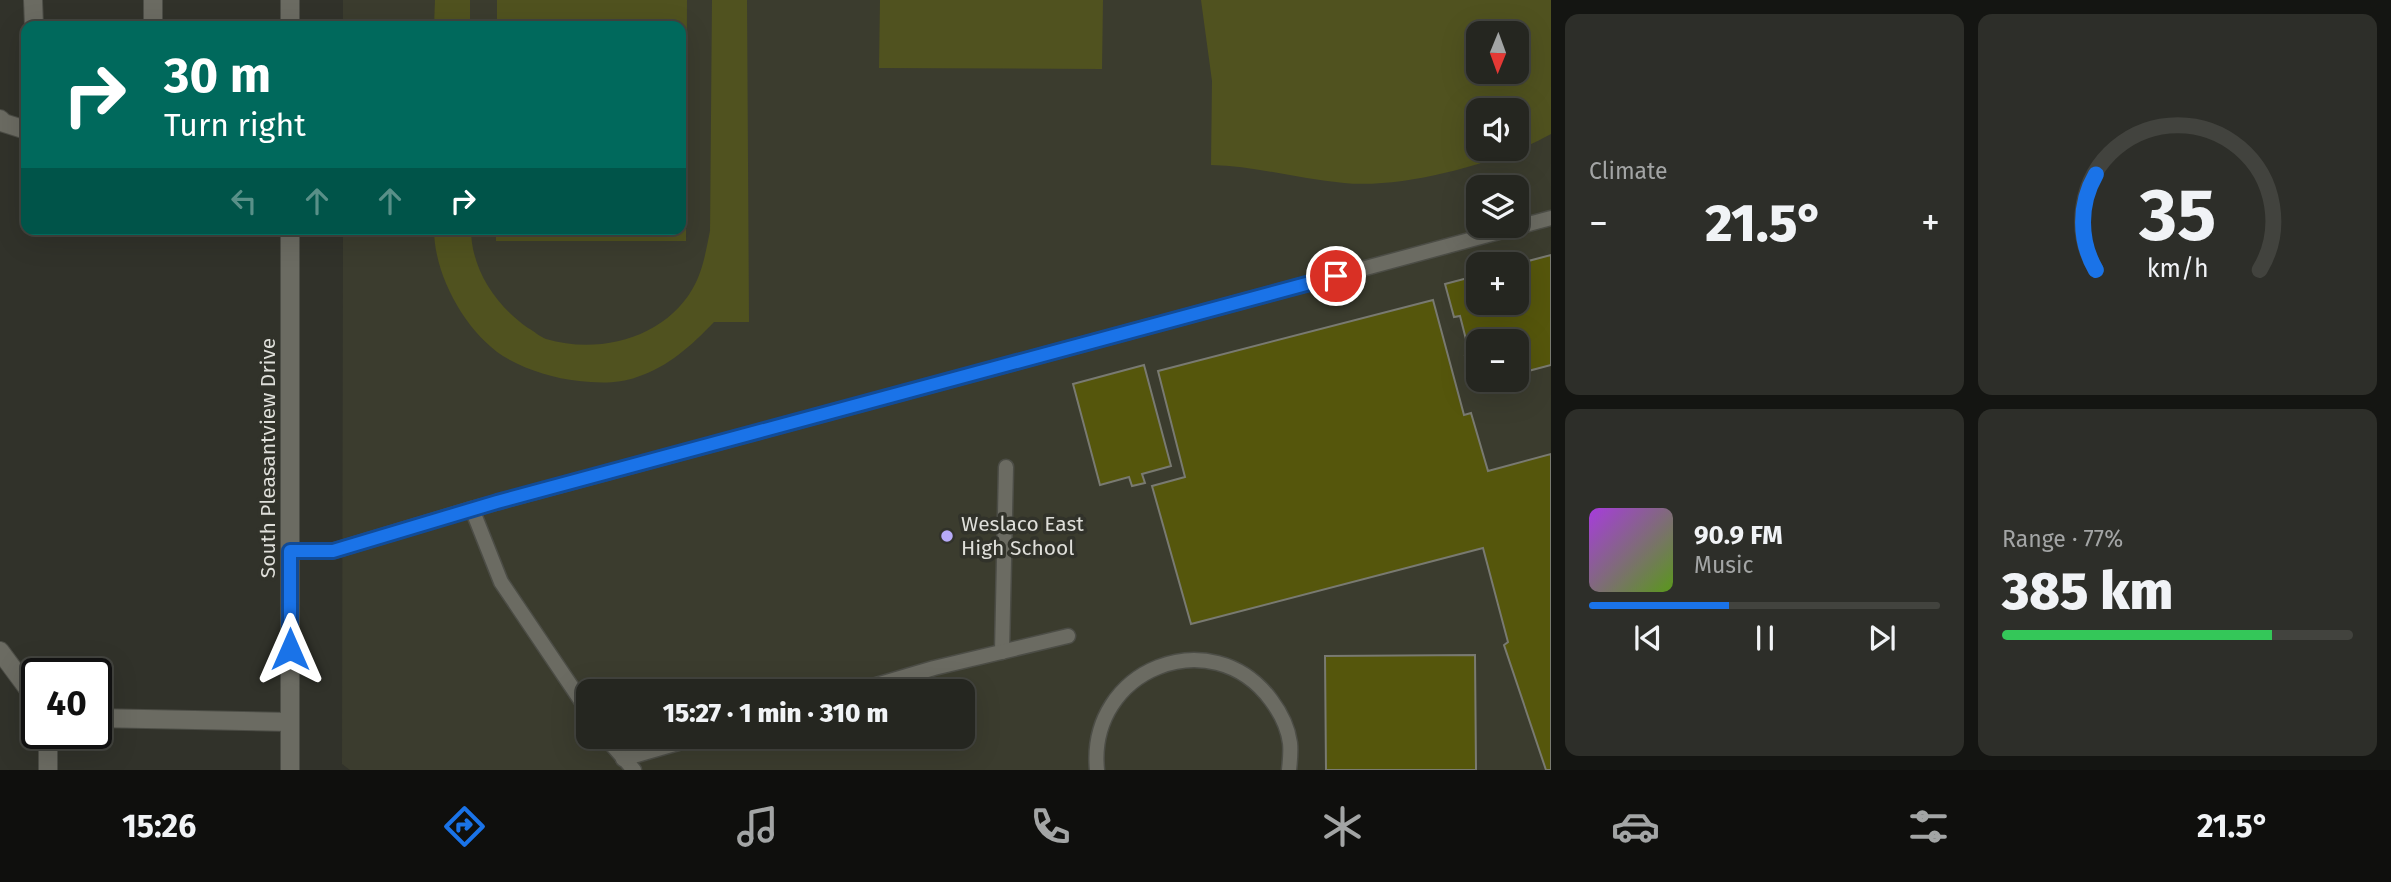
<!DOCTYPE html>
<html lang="en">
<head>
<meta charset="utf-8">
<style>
  :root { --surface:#252620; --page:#2d2e29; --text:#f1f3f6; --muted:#a3a5a5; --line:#42433e; --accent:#1a73e8 }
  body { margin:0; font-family:"Fira Sans",sans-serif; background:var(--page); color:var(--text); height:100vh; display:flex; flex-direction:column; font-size:26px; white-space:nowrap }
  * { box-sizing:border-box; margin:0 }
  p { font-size:23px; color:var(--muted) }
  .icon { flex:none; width:38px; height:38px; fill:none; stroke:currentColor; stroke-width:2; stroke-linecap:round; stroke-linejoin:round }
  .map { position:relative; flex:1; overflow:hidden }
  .details { display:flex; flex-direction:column; gap:14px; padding:14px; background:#141512; width:840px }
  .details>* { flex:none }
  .hud { position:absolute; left:21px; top:21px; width:665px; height:214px; border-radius:14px; box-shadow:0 7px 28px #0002,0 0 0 2px var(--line); background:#00695c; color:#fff; overflow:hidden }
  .needle { width:46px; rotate:181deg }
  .buttons { position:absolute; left:1466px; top:21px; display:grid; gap:14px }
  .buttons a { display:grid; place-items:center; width:63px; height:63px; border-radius:14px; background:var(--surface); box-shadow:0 7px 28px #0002,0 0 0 2px var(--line); font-size:35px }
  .speed { position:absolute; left:21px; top:658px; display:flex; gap:14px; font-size:35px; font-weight:700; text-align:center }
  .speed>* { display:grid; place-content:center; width:91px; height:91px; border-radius:50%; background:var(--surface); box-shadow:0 7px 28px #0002,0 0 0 2px var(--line); line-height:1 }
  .speed .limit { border:4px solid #111; border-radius:10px; background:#fff; color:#111 }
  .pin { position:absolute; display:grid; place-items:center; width:60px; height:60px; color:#fff; margin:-30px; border:4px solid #fff; border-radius:50%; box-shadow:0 2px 7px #0007 }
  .me { position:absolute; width:77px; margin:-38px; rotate:0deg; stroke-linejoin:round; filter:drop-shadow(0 0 5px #0008) }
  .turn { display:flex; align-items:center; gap:24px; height:147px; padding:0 28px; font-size:32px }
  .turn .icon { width:91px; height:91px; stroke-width:2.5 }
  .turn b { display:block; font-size:49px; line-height:60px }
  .lanes { display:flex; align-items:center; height:66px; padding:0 28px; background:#0003; justify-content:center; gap:35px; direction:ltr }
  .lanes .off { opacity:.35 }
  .big { font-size:52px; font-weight:800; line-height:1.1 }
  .details .widget { flex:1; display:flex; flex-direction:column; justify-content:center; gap:10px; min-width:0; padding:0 24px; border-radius:14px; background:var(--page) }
  .details .dial { align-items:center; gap:0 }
  .dial svg { height:182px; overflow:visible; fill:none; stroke:var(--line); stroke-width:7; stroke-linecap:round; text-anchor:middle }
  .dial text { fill:var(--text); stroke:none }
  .song { display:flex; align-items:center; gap:21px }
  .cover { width:84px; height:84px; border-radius:10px; background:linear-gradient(135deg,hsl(280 70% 55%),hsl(90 70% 35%)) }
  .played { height:7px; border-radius:4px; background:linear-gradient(90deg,var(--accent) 40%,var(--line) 40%) }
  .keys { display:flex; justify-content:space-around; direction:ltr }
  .heat { display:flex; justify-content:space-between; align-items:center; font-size:38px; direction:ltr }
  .charge { height:10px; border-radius:5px; background:linear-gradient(90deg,#34c759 77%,var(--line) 0) }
  .details .tiles { flex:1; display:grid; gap:14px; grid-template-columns:repeat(2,1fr) }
  .trip { position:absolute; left:576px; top:679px; width:399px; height:70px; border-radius:14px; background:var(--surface); box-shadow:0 7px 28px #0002,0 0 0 2px var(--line); font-weight:800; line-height:70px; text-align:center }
  .menu { display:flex; height:112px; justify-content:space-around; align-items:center; background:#0f0f0d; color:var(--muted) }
  .menu .icon { width:49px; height:49px }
  .menu .on { color:var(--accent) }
  .menu b { font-size:32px; color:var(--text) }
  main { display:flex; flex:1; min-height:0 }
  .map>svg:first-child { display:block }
  .built { fill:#3b3c2e; fill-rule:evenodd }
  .green { fill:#50521f; fill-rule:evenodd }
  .building { fill:#55560c; stroke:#797a71; stroke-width:2 }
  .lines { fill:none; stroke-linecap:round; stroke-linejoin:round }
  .lane-casing { stroke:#4c4d46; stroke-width:17 }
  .street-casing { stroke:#4c4d46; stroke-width:20 }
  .secondary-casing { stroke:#4c4d46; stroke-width:20 }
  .lane { stroke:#6b6b62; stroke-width:14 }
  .street { stroke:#6b6b62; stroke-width:18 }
  .secondary { stroke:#6b6b62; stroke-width:18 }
  .route-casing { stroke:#114b97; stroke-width:18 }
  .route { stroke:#1a73e8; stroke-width:12 }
  .poi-dot { fill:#b7abf8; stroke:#31322a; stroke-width:2.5 }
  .labels { text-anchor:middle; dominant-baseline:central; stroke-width:7; stroke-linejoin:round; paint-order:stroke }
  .street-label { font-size:21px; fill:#dfdfda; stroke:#31322a }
  .poi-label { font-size:21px; fill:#dfdfda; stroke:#31322a; text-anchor:start }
</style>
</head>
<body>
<main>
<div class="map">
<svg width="1551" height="770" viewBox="0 0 1551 770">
  <rect width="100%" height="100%" fill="#31322a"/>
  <path class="built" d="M 343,0 L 1551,0 L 1551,770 L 350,770 L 342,764 L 343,229 L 681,229 L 681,26 L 343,26 ZM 1479,33 L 1517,33 L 1517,72 L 1479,72 ZM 1479,110 L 1517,110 L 1517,149 L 1479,149 ZM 1479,187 L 1517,187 L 1517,226 L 1479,226 ZM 1479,264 L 1517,264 L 1517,303 L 1479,303 ZM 1479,341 L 1517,341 L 1517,380 L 1479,380 ZM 588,691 L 962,691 L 962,737 L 588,737 Z"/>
  <g class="green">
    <polygon points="435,0 470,0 470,26 434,26"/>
    <polygon points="497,0 687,0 686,241 496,241 496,229 681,229 681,26 497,26"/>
    <path d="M 712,0 L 747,0 L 749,322 L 714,322 C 691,346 668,367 637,377 C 619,384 597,383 579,381 C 553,378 526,370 503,356 C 465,331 434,275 434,229 L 471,229 C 471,269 496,306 528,328 C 534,331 540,337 546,339 C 599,355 665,338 693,288 C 703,271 706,250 710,231 Z"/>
    <polygon points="880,0 1103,0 1102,69 879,68"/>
    <path d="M 1201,0 L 1551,0 L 1551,134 C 1499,163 1404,189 1344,183 C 1299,179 1256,166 1211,165 L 1212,81 ZM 1479,33 L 1517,33 L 1517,72 L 1479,72 ZM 1479,110 L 1517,110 L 1517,149 L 1479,149 Z"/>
  </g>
  <g class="building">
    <polygon points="1551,255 1551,365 1517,374 1517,341 1479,341 1479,380 1498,380 1473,386 1465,356 1470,355 1460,316 1454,317 1445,284 1479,275 1479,303 1517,303 1517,264"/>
    <polygon points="1433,300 1464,415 1471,413 1488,471 1551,454 1551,770 1546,770 1504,645 1508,642 1483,548 1191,624 1152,486 1185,477 1158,371"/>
    <polygon points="1144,365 1171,466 1142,474 1145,483 1132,486 1129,477 1100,485 1073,384"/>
    <polygon points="1475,655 1476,770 1326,770 1325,656"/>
  </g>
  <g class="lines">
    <defs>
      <g id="lane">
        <polyline points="472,509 501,582 588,711"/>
        <polyline points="290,551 333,551 472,509 1551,218"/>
        <polyline points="1002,652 1006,467"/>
        <polyline points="856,691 934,668 1068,636"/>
        <polyline points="605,737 634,770"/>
        <polyline points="623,759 699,737"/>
        <path d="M 1097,770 C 1087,669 1212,620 1271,700 C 1280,712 1288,728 1290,743 C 1291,752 1290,761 1289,770"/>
      </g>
      <g id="street">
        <polyline points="33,0 34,26"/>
        <polyline points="153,0 153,26"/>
        <polyline points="0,119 4,123 26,130"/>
        <polyline points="0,651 37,701"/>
        <polyline points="96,718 290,722"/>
        <polyline points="48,733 48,770"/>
      </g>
      <g id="secondary">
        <polyline points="290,26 290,0"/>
        <polyline points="290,770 290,229"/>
      </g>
    </defs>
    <use href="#lane" class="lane-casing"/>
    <use href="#street" class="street-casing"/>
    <use href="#secondary" class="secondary-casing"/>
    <use href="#lane" class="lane"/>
    <use href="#street" class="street"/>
    <use href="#secondary" class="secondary"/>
  </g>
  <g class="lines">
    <defs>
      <polyline id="route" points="290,649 290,551 333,551 497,502 1336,276"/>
    </defs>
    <use href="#route" class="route-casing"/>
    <use href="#route" class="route"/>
  </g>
  <circle class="poi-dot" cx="947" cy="536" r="7"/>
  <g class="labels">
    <g class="street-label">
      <text transform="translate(268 458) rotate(-90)">South Pleasantview Drive</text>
    </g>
    <g class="poi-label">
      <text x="961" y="524">Weslaco East<tspan x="961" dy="24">High School</tspan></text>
    </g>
  </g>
</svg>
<div class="buttons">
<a><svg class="needle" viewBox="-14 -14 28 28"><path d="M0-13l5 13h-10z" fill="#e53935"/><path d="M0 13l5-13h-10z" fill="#a3a5a5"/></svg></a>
<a><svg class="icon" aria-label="sound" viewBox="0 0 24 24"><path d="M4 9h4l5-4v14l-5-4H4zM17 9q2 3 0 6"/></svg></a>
<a><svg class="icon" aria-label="layers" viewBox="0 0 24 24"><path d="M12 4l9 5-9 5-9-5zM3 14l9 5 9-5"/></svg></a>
<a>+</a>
<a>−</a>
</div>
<div class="speed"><div class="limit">40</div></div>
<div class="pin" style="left:1336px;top:276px;background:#d93025"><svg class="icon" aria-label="arrive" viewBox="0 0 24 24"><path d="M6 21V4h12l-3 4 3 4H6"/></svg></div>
<svg class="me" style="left:290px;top:649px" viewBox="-20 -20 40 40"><path d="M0-17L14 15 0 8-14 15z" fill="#1a73e8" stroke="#fff" stroke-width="4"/></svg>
<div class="trip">15:27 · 1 min · 310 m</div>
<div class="hud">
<div class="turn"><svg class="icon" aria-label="right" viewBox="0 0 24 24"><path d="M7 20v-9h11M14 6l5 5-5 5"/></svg><div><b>30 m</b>Turn right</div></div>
<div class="lanes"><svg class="icon off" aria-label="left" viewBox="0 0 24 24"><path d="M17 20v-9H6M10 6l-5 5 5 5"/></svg><svg class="icon off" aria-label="ahead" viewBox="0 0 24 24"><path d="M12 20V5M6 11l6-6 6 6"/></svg><svg class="icon off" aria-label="ahead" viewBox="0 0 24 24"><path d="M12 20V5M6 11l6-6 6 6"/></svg><svg class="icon" aria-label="right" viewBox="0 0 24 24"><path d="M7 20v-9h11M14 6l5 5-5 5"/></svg></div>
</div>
</div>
<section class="details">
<div class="tiles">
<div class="widget"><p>Climate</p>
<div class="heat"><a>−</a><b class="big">21.5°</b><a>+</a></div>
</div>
<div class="widget dial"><svg viewBox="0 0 100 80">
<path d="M14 69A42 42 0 1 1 86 69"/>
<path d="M14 69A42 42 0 0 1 14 27" stroke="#1a73e8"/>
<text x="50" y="56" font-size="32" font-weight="700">35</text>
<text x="50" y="72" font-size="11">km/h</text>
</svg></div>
<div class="widget">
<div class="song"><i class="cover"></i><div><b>90.9 FM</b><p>Music</p></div></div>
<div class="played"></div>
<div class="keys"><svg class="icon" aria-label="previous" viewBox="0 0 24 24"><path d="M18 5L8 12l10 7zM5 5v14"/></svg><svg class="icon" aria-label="pause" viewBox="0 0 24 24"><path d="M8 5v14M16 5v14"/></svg><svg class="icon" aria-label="next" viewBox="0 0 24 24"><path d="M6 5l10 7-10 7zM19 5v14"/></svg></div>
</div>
<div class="widget"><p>Range · 77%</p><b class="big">385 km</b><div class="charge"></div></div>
</div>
</section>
</main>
<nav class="menu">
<b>15:26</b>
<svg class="icon on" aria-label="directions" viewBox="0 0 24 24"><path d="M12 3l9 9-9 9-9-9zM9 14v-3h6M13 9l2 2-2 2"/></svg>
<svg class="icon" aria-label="music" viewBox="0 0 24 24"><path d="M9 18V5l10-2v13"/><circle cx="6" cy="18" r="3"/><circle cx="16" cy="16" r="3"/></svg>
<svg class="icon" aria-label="phone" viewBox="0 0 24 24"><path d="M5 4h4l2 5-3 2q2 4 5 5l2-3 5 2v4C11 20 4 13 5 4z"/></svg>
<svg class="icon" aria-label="climate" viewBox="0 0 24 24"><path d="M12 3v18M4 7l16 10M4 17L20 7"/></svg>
<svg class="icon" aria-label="car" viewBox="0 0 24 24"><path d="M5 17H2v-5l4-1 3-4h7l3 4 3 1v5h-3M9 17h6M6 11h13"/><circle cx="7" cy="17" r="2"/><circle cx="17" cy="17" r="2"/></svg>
<svg class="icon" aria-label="filters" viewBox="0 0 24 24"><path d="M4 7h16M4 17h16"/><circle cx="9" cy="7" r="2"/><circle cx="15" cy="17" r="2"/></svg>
<b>21.5°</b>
</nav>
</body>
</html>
